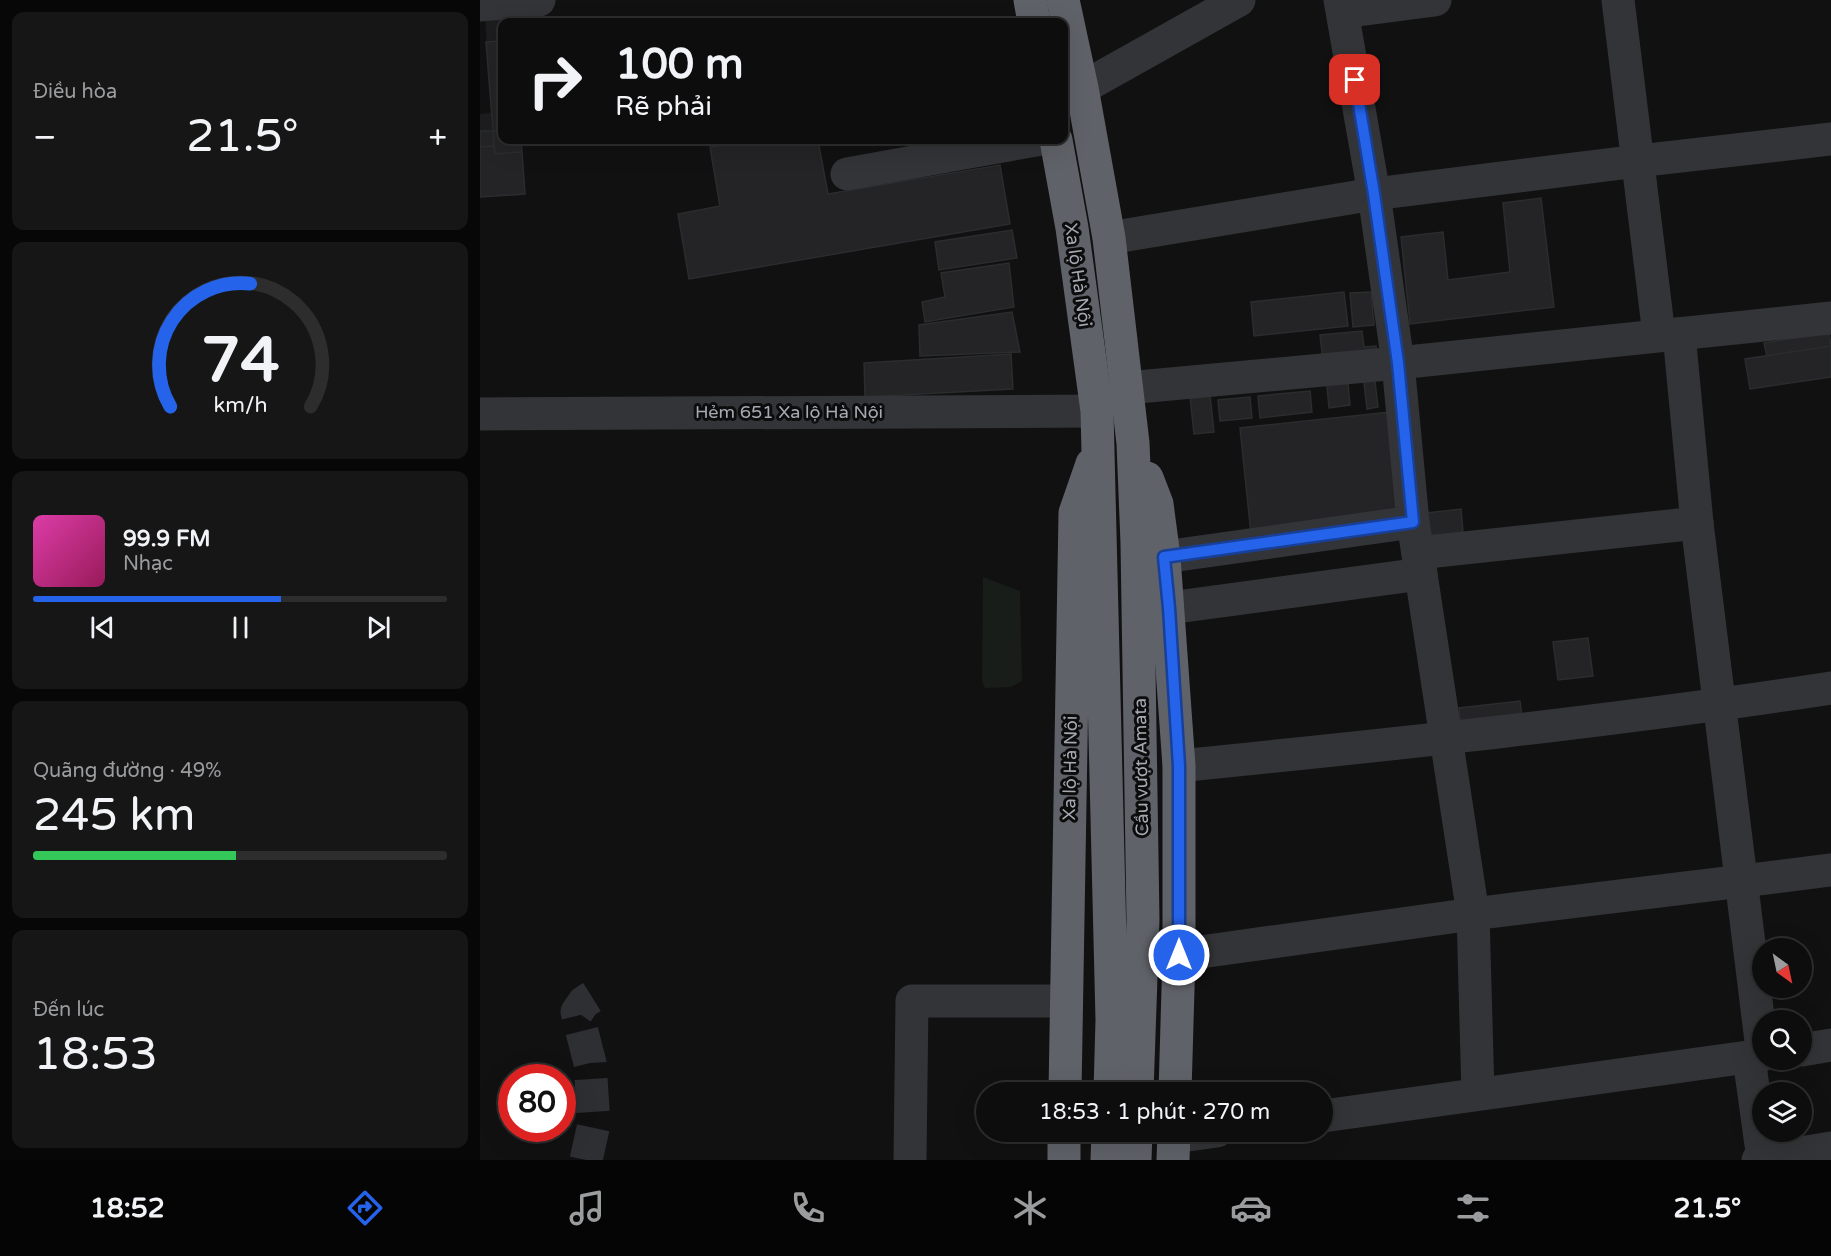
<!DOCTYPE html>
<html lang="vi">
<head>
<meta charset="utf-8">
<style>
  :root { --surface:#0d0d0e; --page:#161617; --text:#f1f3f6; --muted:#9a9c9e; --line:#2d2d2e; --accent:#2563eb }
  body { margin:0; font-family:"Varela Round",sans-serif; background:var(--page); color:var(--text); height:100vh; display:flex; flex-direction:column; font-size:22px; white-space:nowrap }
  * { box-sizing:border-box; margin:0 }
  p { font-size:20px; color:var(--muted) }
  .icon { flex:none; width:33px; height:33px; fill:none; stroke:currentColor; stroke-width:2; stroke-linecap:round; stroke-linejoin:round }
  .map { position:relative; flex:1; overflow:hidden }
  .panel { display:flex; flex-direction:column; gap:12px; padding:12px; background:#070708; width:480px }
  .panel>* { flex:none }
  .guide { position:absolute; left:18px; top:18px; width:570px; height:126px; border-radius:12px; box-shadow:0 6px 24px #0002,0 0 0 2px var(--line); background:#0d0d0e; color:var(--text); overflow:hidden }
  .needle { width:39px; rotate:147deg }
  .controls { position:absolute; left:1272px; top:938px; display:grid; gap:12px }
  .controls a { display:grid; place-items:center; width:60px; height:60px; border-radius:50%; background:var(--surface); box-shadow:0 6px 24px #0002,0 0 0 2px var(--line); font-size:30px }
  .speed { position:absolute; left:18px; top:1064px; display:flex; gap:12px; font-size:30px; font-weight:700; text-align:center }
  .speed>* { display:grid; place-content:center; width:78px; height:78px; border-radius:50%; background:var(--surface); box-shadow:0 6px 24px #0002,0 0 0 2px var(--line); line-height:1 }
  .speed .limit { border:9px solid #d22; background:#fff; color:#111 }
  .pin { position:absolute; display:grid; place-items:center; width:51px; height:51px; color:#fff; margin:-26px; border-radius:12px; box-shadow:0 3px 9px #0006 }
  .me { position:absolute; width:66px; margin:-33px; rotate:0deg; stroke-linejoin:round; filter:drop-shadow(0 0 4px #0008) }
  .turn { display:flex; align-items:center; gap:21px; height:126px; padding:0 18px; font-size:27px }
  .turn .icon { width:78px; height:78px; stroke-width:2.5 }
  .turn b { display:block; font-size:42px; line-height:51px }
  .big { font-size:45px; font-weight:600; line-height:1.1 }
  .panel .tile { flex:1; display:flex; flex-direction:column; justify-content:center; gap:9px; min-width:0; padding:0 21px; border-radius:12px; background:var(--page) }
  .panel .dial { align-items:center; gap:0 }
  .dial svg { height:156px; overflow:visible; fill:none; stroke:var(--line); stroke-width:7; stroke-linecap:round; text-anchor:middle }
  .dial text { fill:var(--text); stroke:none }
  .song { display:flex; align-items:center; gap:18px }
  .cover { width:72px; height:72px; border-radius:9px; background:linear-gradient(135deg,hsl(320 70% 55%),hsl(330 70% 35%)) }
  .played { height:6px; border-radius:3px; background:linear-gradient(90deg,var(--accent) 60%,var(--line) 60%) }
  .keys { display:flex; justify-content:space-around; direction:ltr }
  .heat { display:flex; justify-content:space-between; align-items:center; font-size:33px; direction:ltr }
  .charge { height:9px; border-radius:4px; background:linear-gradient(90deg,#34c759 49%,var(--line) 0) }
  .trip { position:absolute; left:496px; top:1082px; width:357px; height:60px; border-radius:30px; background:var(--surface); box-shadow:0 6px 24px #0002,0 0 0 2px var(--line); font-weight:600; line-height:60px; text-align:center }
  .tabs { display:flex; height:96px; justify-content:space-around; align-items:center; background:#050506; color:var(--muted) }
  .tabs .icon { width:42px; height:42px }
  .tabs .active { color:var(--accent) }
  .tabs b { font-size:27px; color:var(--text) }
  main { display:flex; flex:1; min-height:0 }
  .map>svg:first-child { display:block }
  .built { fill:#1d1d1f }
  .green { fill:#181d19 }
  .building { fill:#242426; stroke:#2b2c2e; stroke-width:1.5 }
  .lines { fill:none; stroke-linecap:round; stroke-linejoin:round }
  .minor-tunnel { stroke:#2e2f32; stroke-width:33; stroke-dasharray:33 16; stroke-linecap:butt }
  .minor { stroke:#333437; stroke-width:33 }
  .highway { stroke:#5f6268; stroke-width:33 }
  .route-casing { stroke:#184099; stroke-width:15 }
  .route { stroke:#2563eb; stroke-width:10 }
  .labels { text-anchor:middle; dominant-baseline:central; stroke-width:6; stroke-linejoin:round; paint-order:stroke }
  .street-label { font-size:18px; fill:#a4a9b2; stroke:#0c0c0d }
</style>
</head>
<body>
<main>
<section class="panel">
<div class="tile"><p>Điều hòa</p>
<div class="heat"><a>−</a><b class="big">21.5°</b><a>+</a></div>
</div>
<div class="tile dial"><svg viewBox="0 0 100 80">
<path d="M14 69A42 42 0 1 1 86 69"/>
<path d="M14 69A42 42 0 0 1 55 6" stroke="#2563eb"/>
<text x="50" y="56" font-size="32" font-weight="700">74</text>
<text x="50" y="72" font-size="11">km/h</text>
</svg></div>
<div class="tile">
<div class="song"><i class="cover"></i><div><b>99.9 FM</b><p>Nhạc</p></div></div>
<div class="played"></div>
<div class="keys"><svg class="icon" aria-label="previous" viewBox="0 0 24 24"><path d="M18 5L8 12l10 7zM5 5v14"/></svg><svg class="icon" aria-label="pause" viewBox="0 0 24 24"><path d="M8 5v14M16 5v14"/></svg><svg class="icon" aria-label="next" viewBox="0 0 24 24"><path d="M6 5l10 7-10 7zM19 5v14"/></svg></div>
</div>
<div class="tile"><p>Quãng đường · 49%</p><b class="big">245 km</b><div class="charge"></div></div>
<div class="tile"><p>Đến lúc</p><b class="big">18:53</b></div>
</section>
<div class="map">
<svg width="1351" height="1160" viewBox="0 0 1351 1160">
  <rect width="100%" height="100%" fill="#111112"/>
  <polygon class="built" points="32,12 33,22 22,22 22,140 41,140 45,194 0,197 0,114 11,113 5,15"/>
  <polygon class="green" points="503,577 540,591 542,681 531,687 505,688 502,681"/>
  <g class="building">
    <polygon points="22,41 22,130 13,131 6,42"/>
    <polygon points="22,130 22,140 41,140 42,152 15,154 13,131"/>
    <polygon points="0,131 13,131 14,146 0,147"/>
    <polygon points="275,140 338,140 348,194 520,165 530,224 209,279 198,214 240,206 230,147"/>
    <polygon points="14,146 15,154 42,152 45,194 0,197 0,147"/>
    <polygon points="1061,198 1074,307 930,324 921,237 963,232 968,280 1030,272 1023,203"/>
    <polygon points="532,230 537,258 459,270 455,242"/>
    <polygon points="529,263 534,307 445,322 442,302 465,297 461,273"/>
    <polygon points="864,292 868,326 774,336 771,302"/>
    <polygon points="891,292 894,325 873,327 870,293"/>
    <polygon points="532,312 540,352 440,356 439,325"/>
    <polygon points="882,331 884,347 896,346 898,363 844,369 840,335"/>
    <polygon points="1349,333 1351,347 1287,356 1284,343"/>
    <polygon points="1351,346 1351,377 1270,389 1265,359"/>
    <polygon points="531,354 533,389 385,397 384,363"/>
    <polygon points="867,372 870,405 849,408 846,375"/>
    <polygon points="894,373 898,407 887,409 883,374"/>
    <polygon points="830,391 832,412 780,418 778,396"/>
    <polygon points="730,395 734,432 714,434 710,397"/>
    <polygon points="770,397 772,418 740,421 738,400"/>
    <polygon points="910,412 920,518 771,534 760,428"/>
    <polygon points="981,509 983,532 949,536 947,513"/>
    <polygon points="1108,638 1113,676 1078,680 1073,642"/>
    <polygon points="1040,701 1043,726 982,733 979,708"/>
  </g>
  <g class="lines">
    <polyline class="minor-tunnel" points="106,1160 114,1124 110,1063 97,1012 104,1002 112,997"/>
    <g class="minor">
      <polyline points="860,0 894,194 918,363 933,522 993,914 998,1094"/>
      <polyline points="1138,0 1179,335"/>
      <polyline points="0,5 59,0"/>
      <polyline points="863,12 955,0"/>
      <polyline points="602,88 759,0"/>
      <polyline points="367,174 556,140"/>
      <polyline points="629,238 894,194 1158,161 1351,139"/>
      <polyline points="1199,334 1217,523 1282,1049"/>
      <polyline points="647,388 918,363 1351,318"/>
      <polyline points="0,414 617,411"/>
      <polyline points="938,553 1217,523"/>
      <polyline points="684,557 933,522"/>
      <polyline points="689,608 941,574"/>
      <path d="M 699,766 C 917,744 1135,721 1351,688"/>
      <polyline points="699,955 993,914 1351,870"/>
      <polyline points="1322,1050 1351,1045"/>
      <polyline points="1269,1058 1283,1159"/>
      <polyline points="843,1116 1282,1055"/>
      <polyline points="694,1137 737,1131"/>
      <polyline points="430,1160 432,1001 586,1001"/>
      <polyline points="1278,1160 1351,1148"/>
    </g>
    <g class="highway">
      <polyline points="550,0 554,22"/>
      <polyline points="583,0 602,88 629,238 653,443 657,543 663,920 657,1092"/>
      <polyline points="576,140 592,228 617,411 632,1020 630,1092"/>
      <polyline points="667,478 677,504 684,557 699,766 699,955 695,1092"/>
      <polyline points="585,1092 595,513 612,464"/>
      <polyline points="584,1160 584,1131"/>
      <polyline points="627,1160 628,1131"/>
      <polyline points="655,1160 656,1131"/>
      <polyline points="693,1160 694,1131"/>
    </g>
  </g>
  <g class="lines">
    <defs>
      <polyline id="route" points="699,955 699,766 689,608 684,557 933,522 918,363 894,194 875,80"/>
    </defs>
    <use href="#route" class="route-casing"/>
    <use href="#route" class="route"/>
  </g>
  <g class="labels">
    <g class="street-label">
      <text transform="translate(598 275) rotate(82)">Xa lộ Hà Nội</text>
      <text x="309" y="412">Hẻm 651 Xa lộ Hà Nội</text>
      <text transform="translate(661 767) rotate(-91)">Cầu vượt Amata</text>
      <text transform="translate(590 768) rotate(-89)">Xa lộ Hà Nội</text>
    </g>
  </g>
</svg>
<div class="controls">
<a><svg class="needle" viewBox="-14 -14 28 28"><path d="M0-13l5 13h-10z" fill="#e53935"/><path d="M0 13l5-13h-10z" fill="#9a9c9e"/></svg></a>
<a><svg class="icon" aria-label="search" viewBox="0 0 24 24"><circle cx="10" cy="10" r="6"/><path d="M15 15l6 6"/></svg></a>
<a><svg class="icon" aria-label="layers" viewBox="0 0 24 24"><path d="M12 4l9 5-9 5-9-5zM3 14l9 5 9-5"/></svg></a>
</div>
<div class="speed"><div class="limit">80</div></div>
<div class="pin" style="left:875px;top:80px;background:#d93025"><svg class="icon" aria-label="arrive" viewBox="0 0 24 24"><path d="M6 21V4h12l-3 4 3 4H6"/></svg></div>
<svg class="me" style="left:699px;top:955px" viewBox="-20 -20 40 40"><circle r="17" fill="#2563eb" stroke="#fff" stroke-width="3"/><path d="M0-11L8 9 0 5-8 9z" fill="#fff"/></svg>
<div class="trip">18:53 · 1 phút · 270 m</div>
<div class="guide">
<div class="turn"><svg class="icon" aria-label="right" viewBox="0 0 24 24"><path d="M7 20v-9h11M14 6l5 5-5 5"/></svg><div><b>100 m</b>Rẽ phải</div></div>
</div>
</div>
</main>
<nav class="tabs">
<b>18:52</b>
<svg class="icon active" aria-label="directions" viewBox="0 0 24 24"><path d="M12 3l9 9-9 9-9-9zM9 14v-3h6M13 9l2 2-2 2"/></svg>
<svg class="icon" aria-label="music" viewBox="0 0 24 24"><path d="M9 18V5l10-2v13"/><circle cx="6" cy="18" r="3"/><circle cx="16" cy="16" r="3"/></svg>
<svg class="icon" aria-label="phone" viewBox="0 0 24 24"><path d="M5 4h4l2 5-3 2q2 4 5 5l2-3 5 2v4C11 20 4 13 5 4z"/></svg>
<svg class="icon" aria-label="climate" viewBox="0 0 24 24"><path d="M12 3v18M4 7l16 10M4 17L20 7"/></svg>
<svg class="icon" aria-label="car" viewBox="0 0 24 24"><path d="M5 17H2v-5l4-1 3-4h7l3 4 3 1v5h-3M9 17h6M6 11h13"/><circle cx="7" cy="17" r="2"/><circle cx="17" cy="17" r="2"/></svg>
<svg class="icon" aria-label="filters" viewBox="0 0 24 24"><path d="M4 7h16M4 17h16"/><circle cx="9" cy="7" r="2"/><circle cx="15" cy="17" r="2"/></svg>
<b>21.5°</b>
</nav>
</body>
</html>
